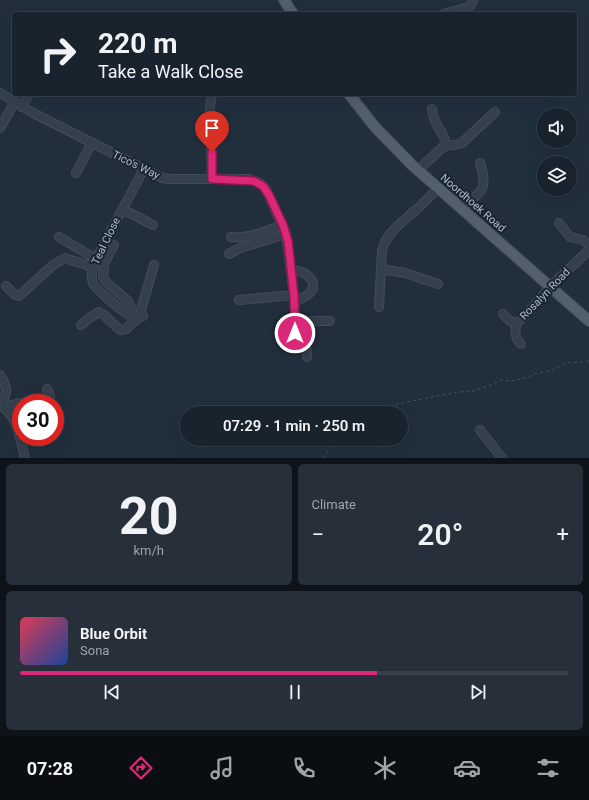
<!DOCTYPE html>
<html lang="en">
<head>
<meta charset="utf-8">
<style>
  :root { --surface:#19232e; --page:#262f3a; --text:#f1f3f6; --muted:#9fa4aa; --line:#37404a; --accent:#db2777 }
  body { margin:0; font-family:Roboto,sans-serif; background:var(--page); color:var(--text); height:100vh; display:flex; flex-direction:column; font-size:15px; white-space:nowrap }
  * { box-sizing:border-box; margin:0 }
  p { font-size:13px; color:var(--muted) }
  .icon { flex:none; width:22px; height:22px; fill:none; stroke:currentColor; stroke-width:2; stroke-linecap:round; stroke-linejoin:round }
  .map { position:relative; height:458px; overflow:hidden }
  .side { display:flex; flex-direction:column; gap:6px; padding:6px; background:#0e1319; flex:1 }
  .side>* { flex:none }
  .guide { position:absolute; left:12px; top:12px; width:565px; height:84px; border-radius:4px; box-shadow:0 4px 16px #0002,0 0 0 1px var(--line); background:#19232e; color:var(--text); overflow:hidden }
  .controls { position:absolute; left:537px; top:108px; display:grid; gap:8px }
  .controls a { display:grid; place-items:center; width:40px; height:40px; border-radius:50%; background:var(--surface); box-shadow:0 4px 16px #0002,0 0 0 1px var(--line); font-size:20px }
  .speed { position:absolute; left:12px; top:394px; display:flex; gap:8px; font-size:20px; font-weight:700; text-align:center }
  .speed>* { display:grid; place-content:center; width:52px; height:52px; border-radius:50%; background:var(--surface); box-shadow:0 4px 16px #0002,0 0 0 1px var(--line); line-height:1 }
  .speed .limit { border:6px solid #d22; background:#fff; color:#111 }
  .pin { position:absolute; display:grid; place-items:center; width:34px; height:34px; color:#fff; margin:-41px -17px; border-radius:50% 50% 50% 0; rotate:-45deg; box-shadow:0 0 4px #0007 }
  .pin .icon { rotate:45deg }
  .me { position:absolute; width:44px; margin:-22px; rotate:0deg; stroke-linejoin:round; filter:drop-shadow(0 0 3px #0008) }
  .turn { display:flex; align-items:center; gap:14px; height:84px; padding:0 20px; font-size:18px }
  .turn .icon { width:52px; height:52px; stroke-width:2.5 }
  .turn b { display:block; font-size:28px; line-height:34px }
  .big { font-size:30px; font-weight:600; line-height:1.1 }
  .side .tile { flex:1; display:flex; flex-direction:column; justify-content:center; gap:6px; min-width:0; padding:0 14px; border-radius:6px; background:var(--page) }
  .side .dial { align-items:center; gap:0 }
  .dial b { font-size:52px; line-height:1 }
  .song { display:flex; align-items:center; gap:12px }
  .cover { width:48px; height:48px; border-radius:6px; background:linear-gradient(135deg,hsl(350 70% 55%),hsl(220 70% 35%)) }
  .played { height:4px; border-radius:2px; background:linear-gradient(90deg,var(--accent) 65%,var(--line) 65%) }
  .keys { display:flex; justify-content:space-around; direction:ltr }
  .heat { display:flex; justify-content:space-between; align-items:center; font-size:22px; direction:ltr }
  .side .tiles { flex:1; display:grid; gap:6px; grid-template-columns:1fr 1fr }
  .tile:last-child { grid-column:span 2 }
  .trip { position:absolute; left:180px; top:406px; width:228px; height:40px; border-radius:20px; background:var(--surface); box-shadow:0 4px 16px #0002,0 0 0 1px var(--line); font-weight:600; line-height:40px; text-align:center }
  .tab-bar { display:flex; height:64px; justify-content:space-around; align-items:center; background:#0a0e12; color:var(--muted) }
  .tab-bar .icon { width:28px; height:28px }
  .tab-bar .on { color:var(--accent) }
  .tab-bar b { font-size:18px; color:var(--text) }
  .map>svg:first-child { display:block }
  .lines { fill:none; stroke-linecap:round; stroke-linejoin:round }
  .minor-casing { stroke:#414c58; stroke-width:10 }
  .major-casing { stroke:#414c58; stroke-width:12 }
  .path { stroke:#3b5656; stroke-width:1; stroke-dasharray:3 3; stroke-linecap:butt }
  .minor { stroke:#35404d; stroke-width:8 }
  .major { stroke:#525f6d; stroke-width:10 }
  .route-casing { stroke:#8e194d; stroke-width:10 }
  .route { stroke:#db2777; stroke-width:7 }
  .labels { text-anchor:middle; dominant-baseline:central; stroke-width:4; stroke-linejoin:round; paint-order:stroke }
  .street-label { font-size:11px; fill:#b0bbc8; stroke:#1a2531 }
</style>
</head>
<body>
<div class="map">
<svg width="589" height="458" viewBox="0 0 589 458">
  <rect width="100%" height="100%" fill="#212f3d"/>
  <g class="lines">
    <defs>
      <g id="minor">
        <polyline points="444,14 469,7 472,3 473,0"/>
        <polyline points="0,93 33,113 162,178 169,179 249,179 260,183 266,189 286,234 294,295 296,324 294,338 289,344"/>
        <polyline points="212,94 210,107 212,179"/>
        <polyline points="22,107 29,94"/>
        <polyline points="0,128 14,103"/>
        <polyline points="444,146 454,145 462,143 495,112"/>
        <path d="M 418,170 L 444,146 C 447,138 441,132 437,125 C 434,120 433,115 432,109"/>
        <polyline points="76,173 92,143"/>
        <polyline points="122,209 153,225"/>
        <path d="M 461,209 C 481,191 489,191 480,163"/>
        <polyline points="559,223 570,237 583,240 589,245"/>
        <polyline points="59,237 96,259"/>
        <path d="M 231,237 C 249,239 266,231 283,225"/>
        <polyline points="114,245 104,264 103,277 106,282 128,301 132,310 130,315"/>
        <polyline points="229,254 240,248 286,234"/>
        <polyline points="381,269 405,273 438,284"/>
        <path d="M 291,270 C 295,271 300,271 304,273 C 307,274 309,277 311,279 C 319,291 303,299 294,301"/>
        <polyline points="6,286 15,295 19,296 53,265 65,258 93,267"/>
        <polyline points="239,300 294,295"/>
        <path d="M 379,307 L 382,251 C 385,233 405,220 418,208 C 425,202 431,195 438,188"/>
        <polyline points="503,314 510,321 517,323"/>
        <path d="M 143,316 C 138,317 133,316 128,314 C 122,311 95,289 93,283 C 90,277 93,265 96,259 L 144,169"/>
        <polyline points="81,325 88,319 99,312 104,315 119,329 121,330 126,329 139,317 154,265"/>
        <path d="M 521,344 C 515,338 514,330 517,323 L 523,318 L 550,287 L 589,250"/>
        <path d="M 307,357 C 307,346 302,327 311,321 L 330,321"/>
        <path d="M 0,375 C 8,388 8,392 1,406"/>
        <path d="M 23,403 C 32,402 45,404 50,396 L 47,389"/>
        <path d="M 0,405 C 18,416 20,439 25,458"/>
        <polyline points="7,410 12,405 21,403"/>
        <polyline points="480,430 502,458"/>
      </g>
      <g id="major">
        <polyline points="284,0 293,14"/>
        <polyline points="349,94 375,127 412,165 589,321"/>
      </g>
    </defs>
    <use href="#minor" class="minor-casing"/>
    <use href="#major" class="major-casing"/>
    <g class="path">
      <polyline points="373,413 397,404 442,395 466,391 470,392 491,385 500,380 512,381 529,377 534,374 552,370 568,362 570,363 589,361"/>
      <polyline points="324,458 334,439"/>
    </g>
    <use href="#minor" class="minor"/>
    <use href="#major" class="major"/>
  </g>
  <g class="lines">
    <defs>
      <polyline id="route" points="212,152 212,179 254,181 263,186 269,195 283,225 288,241 294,295 295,333"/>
    </defs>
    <use href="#route" class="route-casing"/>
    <use href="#route" class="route"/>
  </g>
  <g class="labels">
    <g class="street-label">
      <text transform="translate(136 165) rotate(26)">Tico's Way</text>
      <text transform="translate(473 203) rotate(41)">Noordhoek Road</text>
      <text transform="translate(106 241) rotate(-64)">Teal Close</text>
      <text transform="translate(545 294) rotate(-46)">Rosalyn Road</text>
    </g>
  </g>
</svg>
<div class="controls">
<a><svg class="icon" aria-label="sound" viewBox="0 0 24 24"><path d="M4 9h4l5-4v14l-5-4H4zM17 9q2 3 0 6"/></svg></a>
<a><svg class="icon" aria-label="layers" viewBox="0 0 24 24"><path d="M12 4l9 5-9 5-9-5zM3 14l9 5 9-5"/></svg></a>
</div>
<div class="speed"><div class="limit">30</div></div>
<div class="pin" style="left:212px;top:152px;background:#d93025"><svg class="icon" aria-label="arrive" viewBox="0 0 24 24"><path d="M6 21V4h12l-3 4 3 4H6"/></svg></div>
<svg class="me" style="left:295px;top:333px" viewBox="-20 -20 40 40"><circle r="17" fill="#db2777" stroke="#fff" stroke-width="3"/><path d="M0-11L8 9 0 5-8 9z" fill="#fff"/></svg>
<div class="trip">07:29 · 1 min · 250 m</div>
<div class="guide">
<div class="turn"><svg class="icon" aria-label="right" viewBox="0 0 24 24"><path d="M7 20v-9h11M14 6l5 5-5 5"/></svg><div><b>220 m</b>Take a Walk Close</div></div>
</div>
</div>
<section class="side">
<div class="tiles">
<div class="tile dial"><b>20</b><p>km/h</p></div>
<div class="tile"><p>Climate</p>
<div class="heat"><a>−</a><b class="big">20°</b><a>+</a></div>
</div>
<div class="tile">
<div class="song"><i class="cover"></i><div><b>Blue Orbit</b><p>Sona</p></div></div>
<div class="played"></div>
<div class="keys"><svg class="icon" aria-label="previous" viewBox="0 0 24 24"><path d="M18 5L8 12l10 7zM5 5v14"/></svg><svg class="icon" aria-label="pause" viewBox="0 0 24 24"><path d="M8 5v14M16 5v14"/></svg><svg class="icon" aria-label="next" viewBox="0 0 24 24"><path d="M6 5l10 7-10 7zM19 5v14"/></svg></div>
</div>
</div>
</section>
<nav class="tab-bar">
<b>07:28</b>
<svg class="icon on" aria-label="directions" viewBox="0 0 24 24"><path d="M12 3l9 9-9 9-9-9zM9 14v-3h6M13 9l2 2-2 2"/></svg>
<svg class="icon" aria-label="music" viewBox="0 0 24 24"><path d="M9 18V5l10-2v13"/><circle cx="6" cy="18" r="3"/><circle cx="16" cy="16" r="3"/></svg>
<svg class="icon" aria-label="phone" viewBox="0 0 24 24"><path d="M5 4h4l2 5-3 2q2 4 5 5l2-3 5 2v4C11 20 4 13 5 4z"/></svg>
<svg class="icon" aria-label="climate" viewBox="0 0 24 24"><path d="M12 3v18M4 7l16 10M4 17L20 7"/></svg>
<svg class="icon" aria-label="car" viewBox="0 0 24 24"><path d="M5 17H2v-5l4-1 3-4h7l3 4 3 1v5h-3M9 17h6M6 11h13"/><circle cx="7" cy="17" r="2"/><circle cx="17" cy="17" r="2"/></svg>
<svg class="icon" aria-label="filters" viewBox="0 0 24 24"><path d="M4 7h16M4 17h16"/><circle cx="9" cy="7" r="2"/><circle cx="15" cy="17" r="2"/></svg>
</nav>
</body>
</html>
